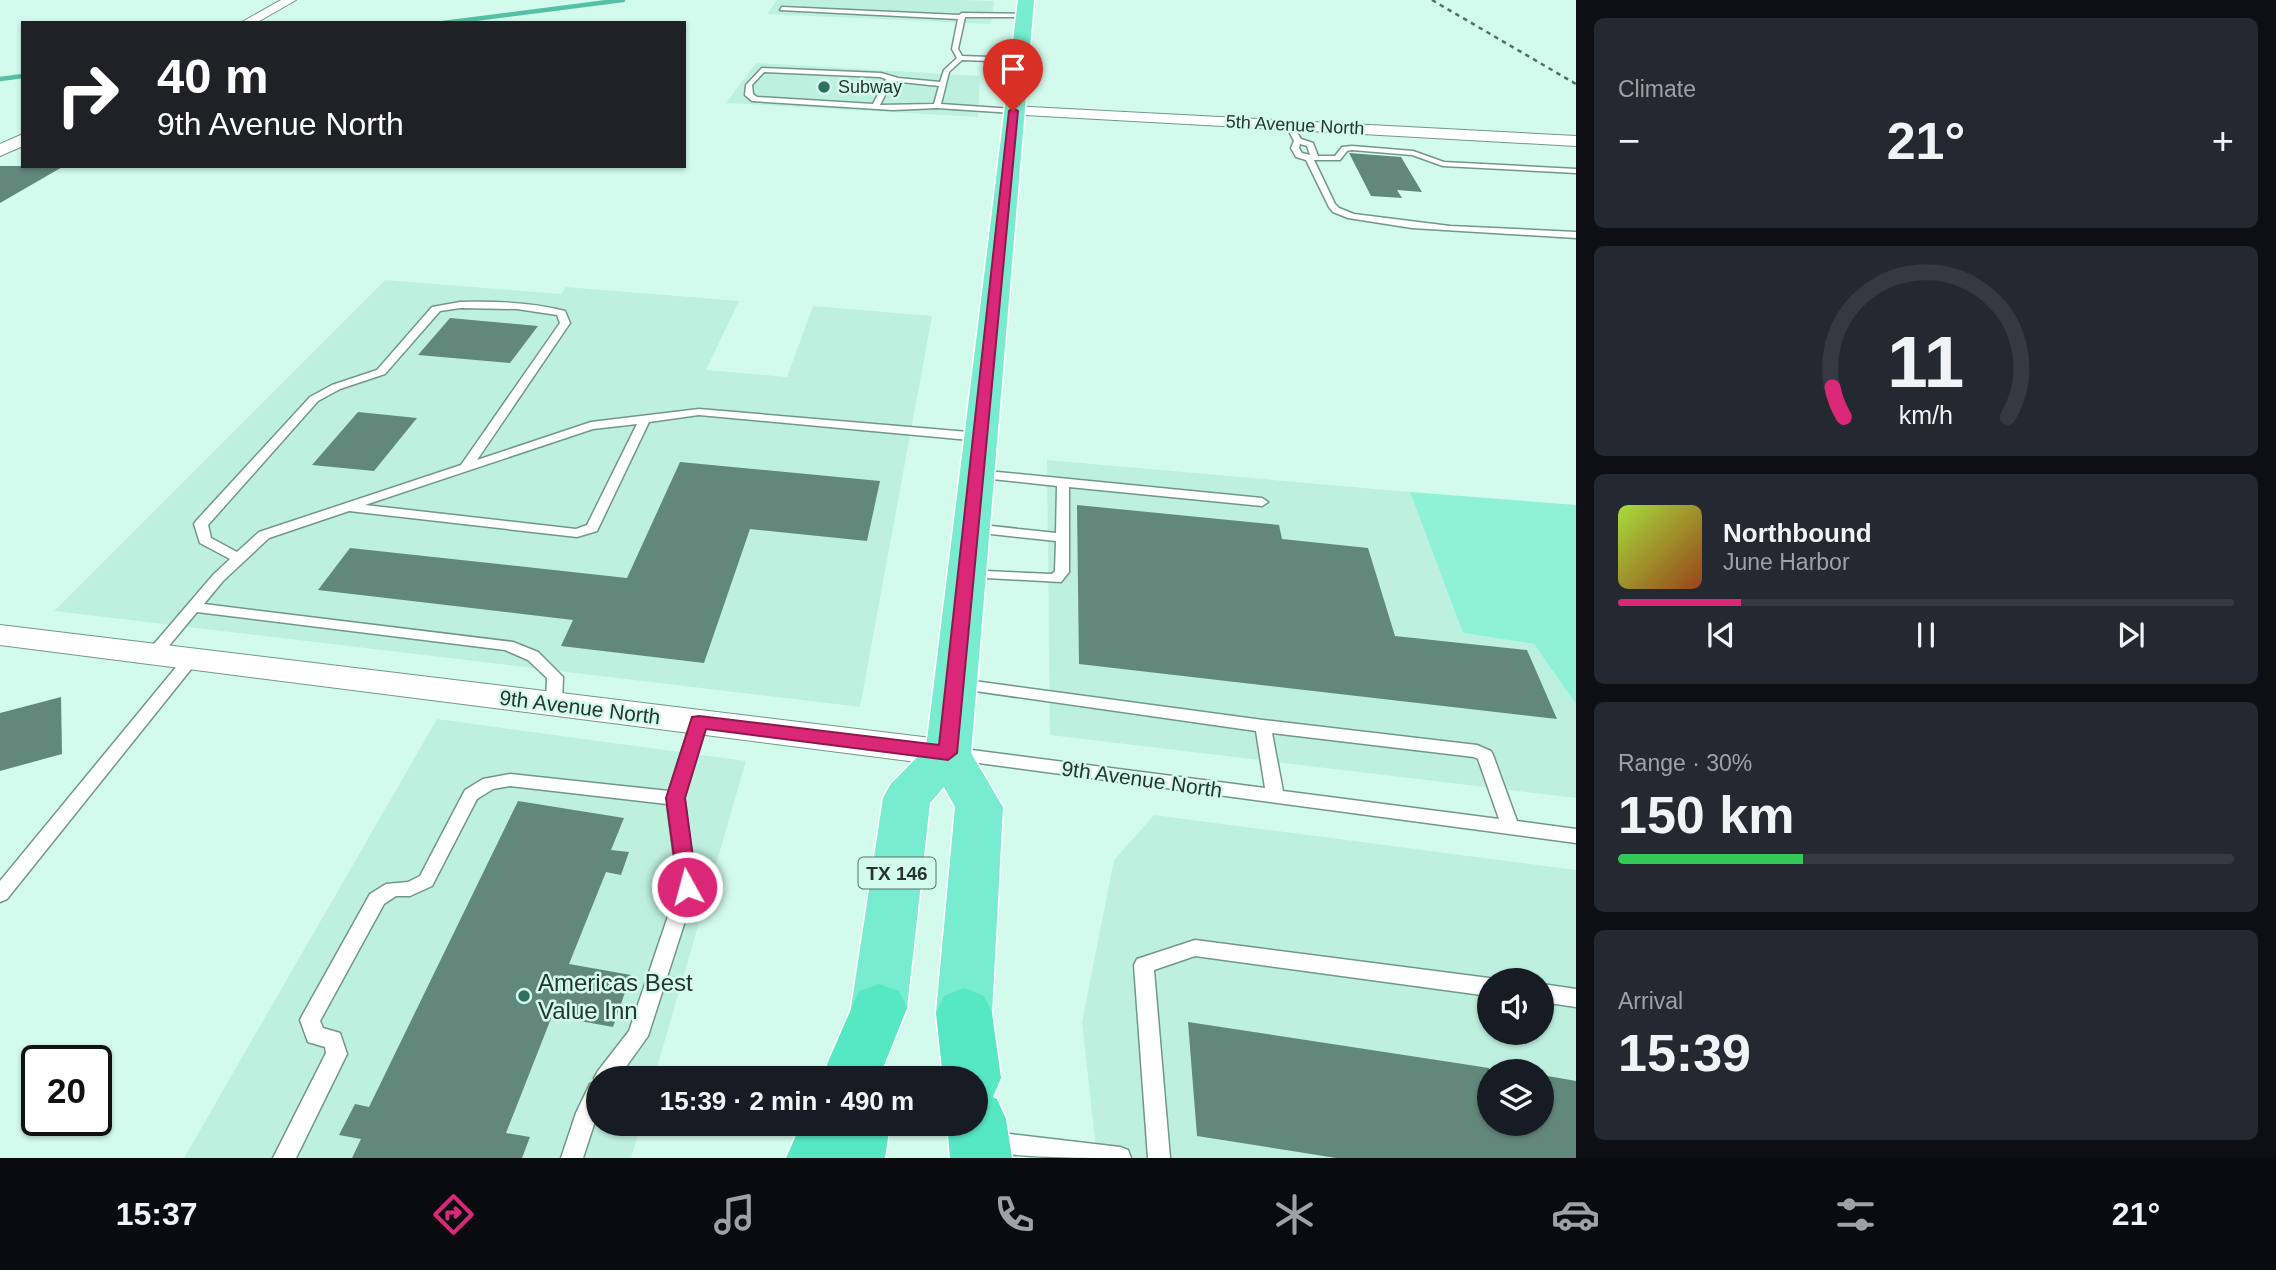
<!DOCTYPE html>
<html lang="en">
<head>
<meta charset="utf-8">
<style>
  :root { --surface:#171b24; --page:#242831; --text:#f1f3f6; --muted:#9ea1a6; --line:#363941; --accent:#db2777 }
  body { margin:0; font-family:Helvetica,sans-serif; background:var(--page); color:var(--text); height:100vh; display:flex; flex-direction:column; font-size:26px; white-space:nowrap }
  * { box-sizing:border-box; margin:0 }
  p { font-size:23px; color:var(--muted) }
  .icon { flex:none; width:38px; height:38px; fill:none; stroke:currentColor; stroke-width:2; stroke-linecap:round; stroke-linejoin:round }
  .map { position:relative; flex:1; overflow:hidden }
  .drawer { display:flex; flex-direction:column; gap:18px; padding:18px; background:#0d0f14; width:700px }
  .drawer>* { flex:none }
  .guide { position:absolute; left:21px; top:21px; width:665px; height:147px; border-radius:0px; box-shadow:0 2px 5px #0004; background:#202124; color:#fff; overflow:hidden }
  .tools { position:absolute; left:1477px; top:968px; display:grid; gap:14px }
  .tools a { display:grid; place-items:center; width:77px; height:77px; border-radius:50%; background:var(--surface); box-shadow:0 2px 5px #0004; font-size:35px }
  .speed { position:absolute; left:21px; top:1045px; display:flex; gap:14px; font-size:35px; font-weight:700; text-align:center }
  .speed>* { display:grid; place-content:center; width:91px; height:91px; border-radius:50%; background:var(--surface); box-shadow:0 2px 5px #0004; line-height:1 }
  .speed .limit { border:4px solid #111; border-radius:10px; background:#fff; color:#111 }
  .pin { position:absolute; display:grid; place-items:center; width:60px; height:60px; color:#fff; margin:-72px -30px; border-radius:50% 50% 50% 0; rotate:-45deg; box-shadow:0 0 7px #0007 }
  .pin .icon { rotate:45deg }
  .me { position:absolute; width:77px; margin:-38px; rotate:353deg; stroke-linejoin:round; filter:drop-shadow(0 0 5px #0008) }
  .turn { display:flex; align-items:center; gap:24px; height:147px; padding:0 21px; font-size:32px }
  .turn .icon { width:91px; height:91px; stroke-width:2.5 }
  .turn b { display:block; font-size:49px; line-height:60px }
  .big { font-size:52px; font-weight:700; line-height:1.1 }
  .drawer .card { flex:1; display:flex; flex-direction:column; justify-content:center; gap:10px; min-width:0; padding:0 24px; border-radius:10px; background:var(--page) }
  .drawer .dial { align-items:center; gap:0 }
  .dial svg { height:182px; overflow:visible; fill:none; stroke:var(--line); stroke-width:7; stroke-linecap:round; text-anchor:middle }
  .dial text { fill:var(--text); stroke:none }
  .song { display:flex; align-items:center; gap:21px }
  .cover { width:84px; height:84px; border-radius:10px; background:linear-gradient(135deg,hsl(80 70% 55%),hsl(20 70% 35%)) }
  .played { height:7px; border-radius:4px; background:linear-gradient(90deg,var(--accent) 20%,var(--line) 20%) }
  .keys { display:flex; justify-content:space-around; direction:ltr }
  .heat { display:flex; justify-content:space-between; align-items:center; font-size:38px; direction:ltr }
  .charge { height:10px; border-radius:5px; background:linear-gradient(90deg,#34c759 30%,var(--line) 0) }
  .trip { position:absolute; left:586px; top:1066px; width:402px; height:70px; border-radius:35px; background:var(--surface); box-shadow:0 2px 5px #0004; font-weight:700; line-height:70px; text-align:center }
  .dock { display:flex; height:112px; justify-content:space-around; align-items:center; background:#090b0e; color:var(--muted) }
  .dock .icon { width:49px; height:49px }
  .dock .active { color:var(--accent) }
  .dock b { font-size:32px; color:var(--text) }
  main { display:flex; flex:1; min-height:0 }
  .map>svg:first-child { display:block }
  .built { fill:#bef0e0; fill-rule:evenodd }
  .green { fill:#8ff1d5 }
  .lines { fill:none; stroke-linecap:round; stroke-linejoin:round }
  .stream { stroke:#55c0a4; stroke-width:4.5 }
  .building { fill:#62877b }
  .service-casing { stroke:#71978b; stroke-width:3 }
  .minor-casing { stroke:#71978b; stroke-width:2 }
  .trunk-casing { stroke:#fff; stroke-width:3 }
  .motorway-casing { stroke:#fff; stroke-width:3 }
  .service { fill:#fff; fill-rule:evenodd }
  .minor { fill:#fff; fill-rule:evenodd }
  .trunk { fill:#77eccf; fill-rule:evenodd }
  .motorway { fill:#55e8c3; fill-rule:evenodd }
  .rail { stroke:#576d66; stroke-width:2.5; stroke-dasharray:4.5 4.5; stroke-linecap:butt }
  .route { fill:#db2777; stroke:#8e194d; stroke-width:2 }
  .poi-dot { fill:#2e6f5d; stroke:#d2fbed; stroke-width:2.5 }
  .labels { text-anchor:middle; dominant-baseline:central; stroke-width:5; stroke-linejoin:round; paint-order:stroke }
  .far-poi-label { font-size:18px; fill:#263530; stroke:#d2fbed; text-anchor:start }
  .far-street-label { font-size:18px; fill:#263530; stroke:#d2fbed }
  .shield { fill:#d2fbed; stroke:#5a7069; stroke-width:2 }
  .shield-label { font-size:19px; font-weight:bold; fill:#263530 }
  .street-label { font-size:21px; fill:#263530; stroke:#d2fbed }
  .near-poi-label { font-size:24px; fill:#263530; stroke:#d2fbed; text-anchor:start }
</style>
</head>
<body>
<main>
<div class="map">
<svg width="1576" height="1158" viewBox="0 0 1576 1158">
  <rect width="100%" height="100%" fill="#d2fbed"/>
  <g class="built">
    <polygon points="777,0 964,0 994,1 991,24 767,14"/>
    <polygon points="756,63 980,76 978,117 726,103"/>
    <polygon points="385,280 561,294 566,287 739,301 706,370 787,377 813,306 932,316 860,707 54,611"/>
    <polygon points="1047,460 1410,492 1463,633 1534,644 1576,704 1576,798 1050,735"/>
    <polygon points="437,719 746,761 654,1078 598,1078 598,1124 641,1124 631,1158 184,1158"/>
    <path d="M 1154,815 L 1576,870 L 1576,1158 L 1097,1158 L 1082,1022 L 1114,860 ZM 1489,980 L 1542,980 L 1542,1032 L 1489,1032 ZM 1489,1071 L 1542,1071 L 1542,1124 L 1489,1124 Z"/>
  </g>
  <polygon class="green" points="1410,492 1576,505 1576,704 1534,644 1463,633"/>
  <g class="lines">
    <g class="stream">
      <polyline points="443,23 623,0"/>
      <polyline points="0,79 23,76"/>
    </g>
  </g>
  <g class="building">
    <polygon points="1349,153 1401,157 1422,192 1397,190 1402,198 1371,196"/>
    <polygon points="0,166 64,166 0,203"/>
    <polygon points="450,318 538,326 510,363 418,355"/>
    <polygon points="358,412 417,418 374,471 312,465"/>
    <polygon points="680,462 880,481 867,541 750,529 704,663 561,646 573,620 318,590 350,548 627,578"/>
    <polygon points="1077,505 1279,525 1282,539 1368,548 1395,636 1527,650 1557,719 1079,664"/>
    <polygon points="61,697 62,754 0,771 0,713"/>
    <polygon points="518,801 624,818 611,850 629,852 621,875 606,872 569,964 631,975 613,1027 552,1016 506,1133 530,1137 522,1158 352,1158 361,1139 339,1135 355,1104 369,1107"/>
    <polygon points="1188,1022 1489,1068 1489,1124 1542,1124 1542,1075 1576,1081 1576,1158 1336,1158 1197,1136"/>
  </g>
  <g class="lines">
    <defs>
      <g id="service">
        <path d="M 782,7 L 959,15 L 962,13 L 1027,14 L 1025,17 L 965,17 L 958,49 L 962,56 L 1019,58 L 1022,60 L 1019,62 L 962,60 L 949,72 L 941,104 L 1013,109 L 1017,111 L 1013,113 L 937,108 L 893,110 L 752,101 L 745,95 L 746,85 L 762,68 L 881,73 L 898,78 L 940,82 L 944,70 L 957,58 L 952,49 L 958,19 L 780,10 ZM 764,72 L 880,77 L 886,79 L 873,104 L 757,97 L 753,94 L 752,85 ZM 892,81 L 939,86 L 934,104 L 880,105 Z"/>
        <path d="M 1285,123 L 1291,123 L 1301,139 L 1313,143 L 1318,156 L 1335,156 L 1342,147 L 1352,146 L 1413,151 L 1444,162 L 1576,169 L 1576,173 L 1443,166 L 1412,155 L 1352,150 L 1347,151 L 1340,160 L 1314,160 L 1335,204 L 1339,208 L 1354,214 L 1450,226 L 1576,232 L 1576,238 L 1412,228 L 1348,218 L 1333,212 L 1329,207 L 1306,160 L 1296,157 L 1291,148 L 1294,141 ZM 1300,144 L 1307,146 L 1310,155 L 1302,153 L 1299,148 Z"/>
        <path d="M 460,302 C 495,301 530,302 565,311 L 570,323 L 477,460 L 591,422 L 699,409 L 980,433 L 986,437 L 980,441 L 699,415 L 649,422 L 597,531 L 577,537 L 349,511 L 269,538 L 223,581 L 204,604 L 513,642 L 538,652 L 563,677 L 562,704 L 560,708 L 548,708 L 546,704 L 547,678 L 528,660 L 505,650 L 197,612 L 158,659 L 148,659 L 145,655 L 148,651 L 213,575 L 230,559 L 200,543 L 194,524 L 196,521 L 310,397 L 332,385 L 377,370 L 432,307 ZM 460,308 L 517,309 L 557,315 L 560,323 L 461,465 L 259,532 L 237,552 L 211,538 L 208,525 L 318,401 L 340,389 L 385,374 L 440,311 ZM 637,424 L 587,525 L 576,529 L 365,505 L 593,429 Z"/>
        <polygon points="977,470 1262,498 1268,502 1262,506 1069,487 1069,572 1061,582 968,577 961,573 963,570 1052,574 1055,571 1056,541 973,532 966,528 973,524 1056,533 1057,486 973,477 971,474 973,471"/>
        <polygon points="191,654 196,655 199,659 196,663 7,899 0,902 0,881 186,655"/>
        <path d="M 959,679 L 1263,720 L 1477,745 L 1491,751 L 1493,755 L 1517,821 L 1576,829 L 1576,843 L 956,760 L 950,758 L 948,754 L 950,750 L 956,748 L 1265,788 L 1256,731 L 954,688 L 951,684 L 954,680 ZM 1272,733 L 1474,757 L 1478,759 L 1499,819 L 1283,791 Z"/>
        <polygon points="699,716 705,718 707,722 684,798 696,887 648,1036 618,1078 598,1078 598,1112 583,1158 561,1158 576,1113 590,1084 596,1082 594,1078 598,1071 629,1031 678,887 667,804 510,786 493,789 477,799 432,886 410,896 396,896 384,904 320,1021 323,1028 340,1033 347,1054 296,1158 273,1158 326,1053 325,1047 308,1042 300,1020 303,1014 370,894 386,884 408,882 420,876 465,790 483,779 510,774 669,791 691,722 693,718"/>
        <polygon points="1195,940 1489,978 1494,980 1489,980 1489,996 1195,956 1154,970 1170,1158 1148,1158 1134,965 1137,959"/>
        <polygon points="1542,984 1576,989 1576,1007 1542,1002"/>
        <path d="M 993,1132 L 1120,1147 L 1128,1150 L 1131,1158 C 1091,1158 1021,1158 985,1151 L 982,1143 L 985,1135 Z"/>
      </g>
      <g id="minor">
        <polygon points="281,0 296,0 256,23 240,23"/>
        <polygon points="1013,106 1576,136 1576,146 1008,114 1008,108"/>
        <polygon points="23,134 23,146 0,156 0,144"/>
        <polygon points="0,625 948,740 960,744 966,753 960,762 948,766 0,645"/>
      </g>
      <polygon id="trunk" points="1018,0 1034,0 971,753 1003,807 992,1013 984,1030 964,1038 944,1030 936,1013 955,807 944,787 930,803 907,1008 899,1025 879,1032 859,1025 851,1008 883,798 890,785 926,748"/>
      <g id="motorway">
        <polygon points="879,984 899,991 907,1008 879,1078 821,1078 859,991"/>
        <polygon points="964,988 984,996 992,1013 1001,1078 993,1097 997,1099 1006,1119 1012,1158 950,1158 947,1124 976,1124 976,1078 943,1078 936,1013 944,996"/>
        <polygon points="801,1124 890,1124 885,1158 786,1158"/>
      </g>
    </defs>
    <use href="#service" class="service-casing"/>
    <use href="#minor" class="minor-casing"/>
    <use href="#trunk" class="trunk-casing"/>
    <use href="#motorway" class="motorway-casing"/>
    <use href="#service" class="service"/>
    <use href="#minor" class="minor"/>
    <use href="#trunk" class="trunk"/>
    <use href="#motorway" class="motorway"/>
    <polyline class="rail" points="1432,0 1576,84"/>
  </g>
  <polygon class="route" points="1013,108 1018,111 957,753 948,760 706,729 685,798 697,887 694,893 687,896 679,893 666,798 692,717 699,716 939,745 1009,111"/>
  <g class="poi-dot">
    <circle cx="824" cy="87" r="7"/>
    <circle cx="524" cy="996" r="7"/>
  </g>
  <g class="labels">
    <g class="far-poi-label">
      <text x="838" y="87">Subway</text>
    </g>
    <g class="far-street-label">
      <text transform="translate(1295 125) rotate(3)">5th Avenue North</text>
    </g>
    <rect class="shield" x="858.5" y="857.5" width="77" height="31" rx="5"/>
    <g class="shield-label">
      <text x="897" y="873">TX 146</text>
    </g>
    <g class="street-label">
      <text transform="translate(580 707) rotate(7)">9th Avenue North</text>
      <text transform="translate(1142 779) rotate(8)">9th Avenue North</text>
    </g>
    <g class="near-poi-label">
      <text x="538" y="982">Americas Best<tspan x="538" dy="28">Value Inn</tspan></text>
    </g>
  </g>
</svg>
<div class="tools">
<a><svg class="icon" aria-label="sound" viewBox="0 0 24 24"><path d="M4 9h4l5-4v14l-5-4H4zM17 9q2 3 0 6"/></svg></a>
<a><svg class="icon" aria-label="layers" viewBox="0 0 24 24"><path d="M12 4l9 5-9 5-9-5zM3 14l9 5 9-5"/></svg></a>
</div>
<div class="speed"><div class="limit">20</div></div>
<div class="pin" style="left:1013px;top:111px;background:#d93025"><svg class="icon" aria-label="arrive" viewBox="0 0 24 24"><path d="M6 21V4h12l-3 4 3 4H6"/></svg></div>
<svg class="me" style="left:687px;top:887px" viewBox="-20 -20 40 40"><circle r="17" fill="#db2777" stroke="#fff" stroke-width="3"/><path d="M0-11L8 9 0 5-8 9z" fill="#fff"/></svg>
<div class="trip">15:39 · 2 min · 490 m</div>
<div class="guide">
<div class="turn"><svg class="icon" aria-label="right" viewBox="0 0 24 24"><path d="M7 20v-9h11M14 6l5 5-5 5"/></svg><div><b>40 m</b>9th Avenue North</div></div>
</div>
</div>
<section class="drawer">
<div class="card"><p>Climate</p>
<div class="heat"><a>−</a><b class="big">21°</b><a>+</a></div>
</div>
<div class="card dial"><svg viewBox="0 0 100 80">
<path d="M14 69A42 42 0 1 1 86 69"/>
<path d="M14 69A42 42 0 0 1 9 56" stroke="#db2777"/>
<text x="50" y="56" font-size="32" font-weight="700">11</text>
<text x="50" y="72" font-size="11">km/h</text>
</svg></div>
<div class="card">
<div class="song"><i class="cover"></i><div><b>Northbound</b><p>June Harbor</p></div></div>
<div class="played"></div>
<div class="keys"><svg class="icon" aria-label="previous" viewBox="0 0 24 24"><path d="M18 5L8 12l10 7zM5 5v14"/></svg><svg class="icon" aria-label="pause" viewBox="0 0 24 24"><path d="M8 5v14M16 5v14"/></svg><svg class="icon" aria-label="next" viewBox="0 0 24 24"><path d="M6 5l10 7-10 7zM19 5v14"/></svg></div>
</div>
<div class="card"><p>Range · 30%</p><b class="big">150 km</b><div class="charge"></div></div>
<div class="card"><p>Arrival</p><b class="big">15:39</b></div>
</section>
</main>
<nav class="dock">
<b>15:37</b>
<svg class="icon active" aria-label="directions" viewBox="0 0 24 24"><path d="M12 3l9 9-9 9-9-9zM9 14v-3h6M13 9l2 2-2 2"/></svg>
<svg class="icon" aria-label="music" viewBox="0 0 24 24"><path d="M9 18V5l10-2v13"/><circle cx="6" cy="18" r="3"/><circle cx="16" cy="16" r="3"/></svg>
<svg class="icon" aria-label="phone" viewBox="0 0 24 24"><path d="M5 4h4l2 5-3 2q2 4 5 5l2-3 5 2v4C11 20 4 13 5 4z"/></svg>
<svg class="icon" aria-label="climate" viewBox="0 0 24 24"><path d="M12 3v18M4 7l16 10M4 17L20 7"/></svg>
<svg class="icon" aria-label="car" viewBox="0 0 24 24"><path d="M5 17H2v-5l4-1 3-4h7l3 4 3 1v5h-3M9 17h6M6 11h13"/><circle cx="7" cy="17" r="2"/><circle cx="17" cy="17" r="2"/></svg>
<svg class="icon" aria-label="filters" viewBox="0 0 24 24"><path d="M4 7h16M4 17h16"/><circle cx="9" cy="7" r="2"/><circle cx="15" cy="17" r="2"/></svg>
<b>21°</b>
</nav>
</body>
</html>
